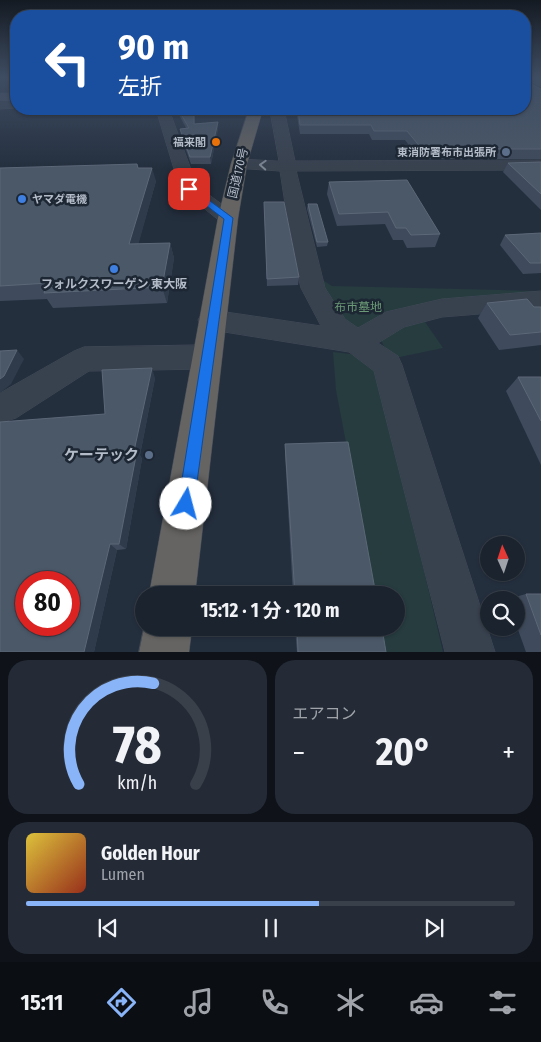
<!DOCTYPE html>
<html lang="ja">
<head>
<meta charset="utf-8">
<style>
  :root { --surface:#1b232e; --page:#242b36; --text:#f1f3f6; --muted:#a0a4aa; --line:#39404a; --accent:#8ab4f8 }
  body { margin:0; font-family:"Fira Sans Condensed","Noto Sans JP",sans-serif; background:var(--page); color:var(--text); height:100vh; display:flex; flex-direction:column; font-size:19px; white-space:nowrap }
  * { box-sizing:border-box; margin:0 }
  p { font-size:16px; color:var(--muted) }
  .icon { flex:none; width:28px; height:28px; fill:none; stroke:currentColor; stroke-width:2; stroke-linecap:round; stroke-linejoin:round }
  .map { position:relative; height:652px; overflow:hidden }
  .drawer { display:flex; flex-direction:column; gap:8px; padding:8px; background:#0f1319; flex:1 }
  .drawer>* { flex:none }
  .hud { position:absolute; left:10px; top:10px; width:521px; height:105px; border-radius:20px; box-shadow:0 1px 4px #0004,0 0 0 1px var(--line); background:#1a4fa0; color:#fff; overflow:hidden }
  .needle { width:32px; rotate:357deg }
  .tools { position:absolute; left:480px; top:536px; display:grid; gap:10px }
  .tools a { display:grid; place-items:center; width:45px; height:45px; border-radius:50%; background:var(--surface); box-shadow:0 1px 4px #0004,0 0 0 1px var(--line); font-size:25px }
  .speed { position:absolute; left:15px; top:571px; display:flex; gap:10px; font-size:25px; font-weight:700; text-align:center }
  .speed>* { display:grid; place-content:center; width:65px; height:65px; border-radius:50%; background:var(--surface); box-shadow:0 1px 4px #0004,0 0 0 1px var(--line); line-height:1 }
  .speed .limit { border:8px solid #d22; background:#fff; color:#111 }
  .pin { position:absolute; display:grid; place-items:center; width:42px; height:42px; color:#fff; margin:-21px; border-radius:10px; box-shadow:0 2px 8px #0006 }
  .me { position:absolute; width:55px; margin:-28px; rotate:8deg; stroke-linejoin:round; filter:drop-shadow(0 0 4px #0008) }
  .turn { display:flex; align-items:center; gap:18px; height:105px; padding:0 25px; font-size:22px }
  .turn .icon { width:65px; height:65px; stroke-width:2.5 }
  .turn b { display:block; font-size:35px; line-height:42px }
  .big { font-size:38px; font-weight:700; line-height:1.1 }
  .drawer .card { flex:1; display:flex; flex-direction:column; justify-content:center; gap:8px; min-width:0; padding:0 18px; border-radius:20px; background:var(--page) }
  .drawer .dial { align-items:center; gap:0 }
  .dial svg { height:130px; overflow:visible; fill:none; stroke:var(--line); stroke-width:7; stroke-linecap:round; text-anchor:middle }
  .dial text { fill:var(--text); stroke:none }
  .song { display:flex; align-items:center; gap:15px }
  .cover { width:60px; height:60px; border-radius:8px; background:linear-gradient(135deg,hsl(50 70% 55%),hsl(10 70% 35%)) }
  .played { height:5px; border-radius:2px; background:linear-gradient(90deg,var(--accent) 60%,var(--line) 60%) }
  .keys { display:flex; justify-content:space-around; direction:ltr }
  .heat { display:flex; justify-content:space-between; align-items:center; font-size:28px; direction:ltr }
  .drawer .tiles { flex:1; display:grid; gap:8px; grid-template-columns:1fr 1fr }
  .card:last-child { grid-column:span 2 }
  .trip { position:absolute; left:135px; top:586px; width:270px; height:50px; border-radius:25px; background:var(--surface); box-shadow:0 1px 4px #0004,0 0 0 1px var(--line); font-weight:700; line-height:50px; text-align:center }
  .tabs { display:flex; height:80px; justify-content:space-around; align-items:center; background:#0b0e12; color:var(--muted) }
  .tabs .icon { width:35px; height:35px }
  .tabs .on { color:var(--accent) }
  .tabs b { font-size:22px; color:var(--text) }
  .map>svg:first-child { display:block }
  .green { fill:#263c3f }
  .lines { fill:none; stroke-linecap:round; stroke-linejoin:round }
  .minor-casing { stroke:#414a57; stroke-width:1 }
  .tertiary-casing { stroke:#414a57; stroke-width:1 }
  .secondary-casing { stroke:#414a57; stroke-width:1 }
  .trunk-casing { stroke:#434c59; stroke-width:1 }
  .minor { fill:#38414e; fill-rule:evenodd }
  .tertiary { fill:#38414e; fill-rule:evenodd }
  .secondary { fill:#465061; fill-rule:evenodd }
  .trunk { fill:#656462; fill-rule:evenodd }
  .wall { fill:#3f4b5c }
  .shaded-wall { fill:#2f3b4b }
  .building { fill:#4b5868; stroke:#5c6777; fill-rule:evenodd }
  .oneway { stroke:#7c8592 }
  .route { fill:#1a73e8; stroke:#114b97 }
  .food-dot { fill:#e8710a; stroke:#1d2633; stroke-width:2 }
  .service-dot { fill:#5c6f8a; stroke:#1d2633; stroke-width:2 }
  .shop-dot { fill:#3f7fe0; stroke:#1d2633; stroke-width:2 }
  .labels { text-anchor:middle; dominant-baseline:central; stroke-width:5; stroke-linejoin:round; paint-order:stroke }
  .far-poi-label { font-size:11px; font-weight:bold; fill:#b4bcc9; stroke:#1d2633; text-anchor:end }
  .street-label { font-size:12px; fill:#b4bcc9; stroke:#1d2633 }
  .poi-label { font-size:12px; font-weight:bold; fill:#b4bcc9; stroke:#1d2633 }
  .park-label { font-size:12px; fill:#6b9a76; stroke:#1d2633 }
  .near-poi-label { font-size:15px; font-weight:bold; fill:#b4bcc9; stroke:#1d2633; text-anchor:end }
</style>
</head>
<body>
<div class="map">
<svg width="541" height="652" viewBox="0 0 541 652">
  <rect width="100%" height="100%" fill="#242f3e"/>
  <g class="green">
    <polygon points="321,279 332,286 541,291 352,332 319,287"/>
    <polygon points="423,319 443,348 390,359 380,338 403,323"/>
    <polygon points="333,352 359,355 376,365 443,652 386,652 381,628 396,628 396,595 375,595 336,390"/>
  </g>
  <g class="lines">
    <defs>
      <g id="minor">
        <polygon points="16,100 16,108 0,109 0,101"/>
        <polygon points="154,109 167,109 170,112 197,186 235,214 238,218 235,222 228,224 221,222 180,189 158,116"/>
        <polygon points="239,159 294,162 325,288 345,319 358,328 386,312 442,299 541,291 541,309 442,317 404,327 378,343 398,356 402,365 495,652 445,652 374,371 349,352 212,330 202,327 198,320 202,313 212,310 321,326 301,288 293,255 280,171 233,168 231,164 233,160"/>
        <polygon points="207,345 217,349 222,357 217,365 207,369 89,371 16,418 0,423 0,393 74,351 84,347"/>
      </g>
      <polygon id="tertiary" points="270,109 284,109 295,161 541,160 541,170 288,171 282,170 280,166"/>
      <rect id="secondary" x="0" y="93" width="16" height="8"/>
      <g id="trunk">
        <polygon points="249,109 263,109 247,164 238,218 195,595 149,595 218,218 231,164"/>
        <polygon points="144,628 192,628 189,652 139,652"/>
      </g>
    </defs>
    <use href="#minor" class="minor-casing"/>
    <use href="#tertiary" class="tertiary-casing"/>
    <use href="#secondary" class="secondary-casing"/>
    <use href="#trunk" class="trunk-casing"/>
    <use href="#minor" class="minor"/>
    <use href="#tertiary" class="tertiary"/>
    <use href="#secondary" class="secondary"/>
    <use href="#trunk" class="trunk"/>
  </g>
  <g class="wall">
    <polygon points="525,78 541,78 541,87 527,81 527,82 541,89 541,159 419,159 405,140 372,140 369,134 300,134 296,109 525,109"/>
    <polygon points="176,109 195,109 195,124 218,122 218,129 211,164 191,164 181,136 180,129 186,128"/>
    <polygon points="541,162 541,210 503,172 508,163"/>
    <polygon points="0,168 138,168 156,181 138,244 170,243 174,258 167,303 53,308 47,299 0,301"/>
    <polygon points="329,182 440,234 435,247 407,248 403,240 393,240 385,224 337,226 327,194"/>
    <polygon points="264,202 299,277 298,285 267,286"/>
    <polygon points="308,204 328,242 327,246 317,247 307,209"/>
    <polygon points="541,233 541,273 523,274 500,245 505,235"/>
    <polygon points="487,303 541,307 541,345 499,350 478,318"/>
    <polygon points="518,377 541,377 541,465 506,391"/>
    <polygon points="155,378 140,455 142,459 126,549 117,550 94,652 0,652 105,414"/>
    <polygon points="285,444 376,595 293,595 285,454"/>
    <polygon points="526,594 541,594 541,652 526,652 516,624 516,600 508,600 508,599"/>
    <polygon points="295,628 382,628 386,652 297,652"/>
  </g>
  <g class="shaded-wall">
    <polygon points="194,109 195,109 195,131 194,124"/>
    <polygon points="218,122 218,129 211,164 210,157"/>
    <polygon points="152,168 156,181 134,260 129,244"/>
    <polygon points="170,243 174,258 167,303 162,287"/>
    <polygon points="17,350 24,359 11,384 0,393 0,379"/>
    <polygon points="152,368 155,378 140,455 142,459 126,549 119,544 134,451"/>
    <polygon points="110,544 117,550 94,652 84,652"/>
  </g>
  <g class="building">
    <polygon points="525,78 527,78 527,82 541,89 541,149 422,149 407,131 374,131 371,125 300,125 298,109 525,109"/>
    <polygon points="178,109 194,109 194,124 218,122 210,157 190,157 180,129 189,128"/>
    <polygon points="541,162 541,194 508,163"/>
    <polygon points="137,164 138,168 152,168 129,244 170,243 162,287 44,293 48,283 0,286 0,168"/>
    <polygon points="407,180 440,234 411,235 406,228 396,228 388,212 339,214 329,182"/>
    <polygon points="264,202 284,202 299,277 267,279"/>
    <polygon points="308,204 317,204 328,242 317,242"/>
    <polygon points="541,233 541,263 530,263 505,235"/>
    <polygon points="527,299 534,307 541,307 541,332 510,335 487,303"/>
    <polygon points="17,350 4,376 0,379 0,351"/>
    <path d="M 152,368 L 134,451 L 137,451 L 119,544 L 110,544 L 84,652 L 0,652 L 0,422 L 105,414 L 102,370 ZM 26,582 L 69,582 L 69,625 L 26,625 Z"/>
    <polygon points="518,377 541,377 541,421"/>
    <polygon points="348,442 376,595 295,595 285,444"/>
    <polygon points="526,594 541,594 541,635"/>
    <polygon points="297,628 382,628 386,652 298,652"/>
  </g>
  <defs><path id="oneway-chevron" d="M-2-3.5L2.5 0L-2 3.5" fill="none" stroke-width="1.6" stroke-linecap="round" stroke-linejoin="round" transform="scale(1.25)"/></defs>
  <use class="oneway" href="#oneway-chevron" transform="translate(263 165) rotate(-177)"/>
  <linearGradient id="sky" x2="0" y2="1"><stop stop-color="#141a22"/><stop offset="0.46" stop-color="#3f4d63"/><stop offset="1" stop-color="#3f4d63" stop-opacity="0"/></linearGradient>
  <rect width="541" height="169" fill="url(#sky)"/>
  <polygon class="route" points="186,187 191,187 233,218 194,504 192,509 186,512 180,509 178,504 224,219 186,190"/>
  <circle class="food-dot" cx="216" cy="142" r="5"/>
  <g class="service-dot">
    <circle cx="506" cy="152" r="5"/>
    <circle cx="149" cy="455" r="5"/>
  </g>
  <g class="shop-dot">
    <circle cx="22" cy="199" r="5"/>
    <circle cx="114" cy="269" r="5"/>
  </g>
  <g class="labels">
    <g class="far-poi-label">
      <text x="206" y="142">福来閣</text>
      <text x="496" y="152">東消防署布市出張所</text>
      <text x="32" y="199" text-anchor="start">ヤマダ電機</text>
    </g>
    <g class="street-label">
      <text transform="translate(238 173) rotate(-77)">国道170号</text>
    </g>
    <g class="poi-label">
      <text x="114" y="284">フォルクスワーゲン 東大阪</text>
    </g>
    <g class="park-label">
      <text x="358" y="307">布市墓地</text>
    </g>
    <g class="near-poi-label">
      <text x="139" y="455">ケーテック</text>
    </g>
  </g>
</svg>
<div class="tools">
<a><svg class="needle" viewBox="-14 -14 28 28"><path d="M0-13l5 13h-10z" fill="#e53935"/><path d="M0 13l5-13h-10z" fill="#a0a4aa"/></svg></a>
<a><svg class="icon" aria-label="search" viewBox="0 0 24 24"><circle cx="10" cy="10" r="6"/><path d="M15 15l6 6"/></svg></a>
</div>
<div class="speed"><div class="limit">80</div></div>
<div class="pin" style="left:189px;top:189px;background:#d93025"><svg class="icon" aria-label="arrive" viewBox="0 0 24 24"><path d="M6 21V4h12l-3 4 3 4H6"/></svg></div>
<svg class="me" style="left:186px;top:504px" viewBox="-20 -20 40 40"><circle r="19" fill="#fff"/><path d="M0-13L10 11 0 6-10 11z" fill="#1a73e8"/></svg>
<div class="trip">15:12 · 1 分 · 120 m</div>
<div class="hud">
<div class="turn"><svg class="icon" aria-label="left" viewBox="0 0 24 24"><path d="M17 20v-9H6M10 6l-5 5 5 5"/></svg><div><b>90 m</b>左折</div></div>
</div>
</div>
<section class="drawer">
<div class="tiles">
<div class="card dial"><svg viewBox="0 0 100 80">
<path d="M14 69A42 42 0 1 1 86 69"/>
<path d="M14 69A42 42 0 0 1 60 7" stroke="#8ab4f8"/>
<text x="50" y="56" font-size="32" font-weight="700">78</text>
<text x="50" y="72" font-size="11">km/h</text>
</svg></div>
<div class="card"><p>エアコン</p>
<div class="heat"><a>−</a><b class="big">20°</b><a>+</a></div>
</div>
<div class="card">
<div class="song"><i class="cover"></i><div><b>Golden Hour</b><p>Lumen</p></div></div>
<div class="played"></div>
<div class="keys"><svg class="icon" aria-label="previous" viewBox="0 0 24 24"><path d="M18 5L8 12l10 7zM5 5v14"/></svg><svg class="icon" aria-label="pause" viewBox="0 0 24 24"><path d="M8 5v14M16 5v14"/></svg><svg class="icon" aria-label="next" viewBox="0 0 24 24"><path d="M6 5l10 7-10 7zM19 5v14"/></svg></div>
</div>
</div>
</section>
<nav class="tabs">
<b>15:11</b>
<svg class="icon on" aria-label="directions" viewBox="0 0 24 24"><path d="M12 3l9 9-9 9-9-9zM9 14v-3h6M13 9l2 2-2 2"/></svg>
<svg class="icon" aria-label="music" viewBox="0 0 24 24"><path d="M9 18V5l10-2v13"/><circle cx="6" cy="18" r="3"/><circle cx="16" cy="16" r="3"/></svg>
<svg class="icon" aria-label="phone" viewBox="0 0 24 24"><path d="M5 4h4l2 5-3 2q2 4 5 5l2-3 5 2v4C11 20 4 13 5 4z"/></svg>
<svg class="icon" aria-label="climate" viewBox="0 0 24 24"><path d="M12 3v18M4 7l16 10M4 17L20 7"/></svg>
<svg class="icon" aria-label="car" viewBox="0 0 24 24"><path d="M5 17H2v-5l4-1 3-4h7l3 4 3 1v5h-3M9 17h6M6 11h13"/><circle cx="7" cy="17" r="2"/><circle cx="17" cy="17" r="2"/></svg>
<svg class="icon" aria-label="filters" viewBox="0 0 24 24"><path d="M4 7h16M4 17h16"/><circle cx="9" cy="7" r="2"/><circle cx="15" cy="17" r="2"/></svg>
</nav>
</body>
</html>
